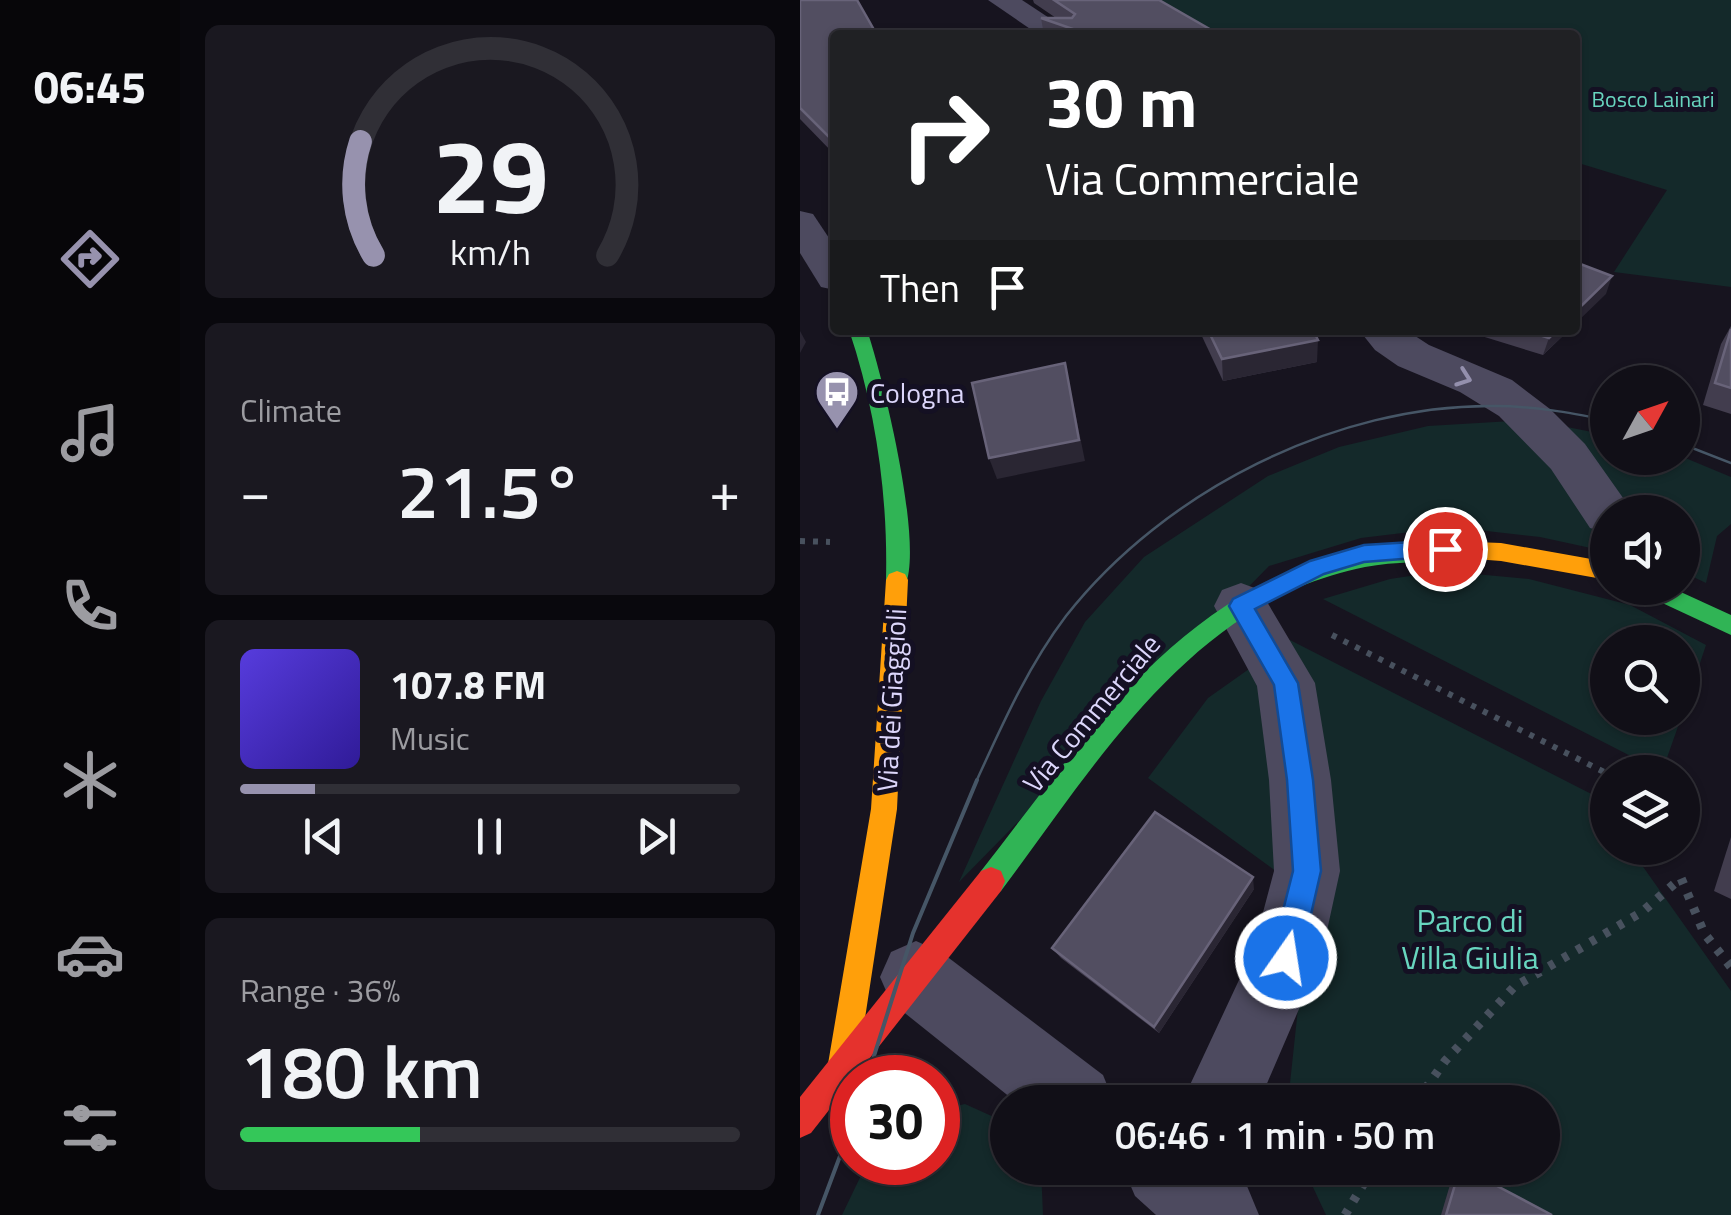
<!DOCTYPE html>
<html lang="en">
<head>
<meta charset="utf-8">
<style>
  :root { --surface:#110f17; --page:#1a1820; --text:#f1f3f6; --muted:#9c9ca1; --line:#302f36; --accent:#9792ae }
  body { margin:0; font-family:"Titillium Web",sans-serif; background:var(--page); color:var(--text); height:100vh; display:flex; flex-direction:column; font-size:38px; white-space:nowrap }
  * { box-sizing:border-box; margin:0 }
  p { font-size:32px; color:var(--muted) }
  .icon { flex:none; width:55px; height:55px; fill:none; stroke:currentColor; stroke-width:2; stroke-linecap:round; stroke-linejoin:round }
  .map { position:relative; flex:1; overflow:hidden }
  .side { display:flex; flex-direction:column; gap:25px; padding:25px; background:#09080d; width:620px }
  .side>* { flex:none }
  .top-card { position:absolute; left:30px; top:30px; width:750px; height:305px; border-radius:10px; box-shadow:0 2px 8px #0004,0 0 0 2px var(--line); background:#202124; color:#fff; overflow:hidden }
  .needle { width:65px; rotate:50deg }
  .buttons { position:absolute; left:790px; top:365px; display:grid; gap:20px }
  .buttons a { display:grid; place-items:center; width:110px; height:110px; border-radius:50%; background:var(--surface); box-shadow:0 2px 8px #0004,0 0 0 2px var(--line); font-size:50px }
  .speed { position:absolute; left:30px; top:1055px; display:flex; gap:20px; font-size:50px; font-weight:700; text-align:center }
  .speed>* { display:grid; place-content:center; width:130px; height:130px; border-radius:50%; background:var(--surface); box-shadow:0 2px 8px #0004,0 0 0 2px var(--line); line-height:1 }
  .speed .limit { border:15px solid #d22; background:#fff; color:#111 }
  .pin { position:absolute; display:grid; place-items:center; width:85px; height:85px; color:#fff; margin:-42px; border:5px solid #fff; border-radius:50%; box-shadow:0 2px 10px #0007 }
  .me { position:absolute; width:110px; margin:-55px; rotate:13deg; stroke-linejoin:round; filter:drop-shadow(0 0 8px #0008) }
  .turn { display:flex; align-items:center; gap:35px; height:210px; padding:0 50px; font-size:45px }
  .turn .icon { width:130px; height:130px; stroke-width:2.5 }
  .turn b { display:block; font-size:70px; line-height:85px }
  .then { display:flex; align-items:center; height:95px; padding:0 50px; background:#0003; gap:20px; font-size:38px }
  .big { font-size:75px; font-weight:600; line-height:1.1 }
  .side .tile { flex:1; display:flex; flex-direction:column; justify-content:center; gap:15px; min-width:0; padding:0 35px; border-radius:15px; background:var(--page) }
  .side .dial { align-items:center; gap:0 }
  .dial svg { height:260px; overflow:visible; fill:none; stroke:var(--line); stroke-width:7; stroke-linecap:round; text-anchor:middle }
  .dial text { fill:var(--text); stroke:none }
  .song { display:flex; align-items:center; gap:30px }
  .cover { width:120px; height:120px; border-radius:15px; background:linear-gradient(135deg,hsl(250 70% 55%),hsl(250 70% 35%)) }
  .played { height:10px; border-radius:5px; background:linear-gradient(90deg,var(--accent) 15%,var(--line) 15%) }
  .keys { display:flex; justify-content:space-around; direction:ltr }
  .heat { display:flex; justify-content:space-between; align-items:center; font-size:55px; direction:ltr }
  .charge { height:15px; border-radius:8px; background:linear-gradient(90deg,#34c759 36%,var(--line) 0) }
  .trip { position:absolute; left:190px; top:1085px; width:570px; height:100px; border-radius:50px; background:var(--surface); box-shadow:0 2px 8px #0004,0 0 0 2px var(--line); font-weight:600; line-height:100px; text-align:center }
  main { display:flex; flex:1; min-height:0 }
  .dock { display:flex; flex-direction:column; width:180px; justify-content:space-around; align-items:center; background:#070609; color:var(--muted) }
  .dock .icon { width:70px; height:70px }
  .dock .active { color:var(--accent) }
  .dock b { font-size:45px; color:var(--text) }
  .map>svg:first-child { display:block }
  .green { fill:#14292a }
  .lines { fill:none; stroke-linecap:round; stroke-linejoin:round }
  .path-far1 { stroke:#48515e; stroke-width:6; stroke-dasharray:5 8; stroke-linecap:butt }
  .path { stroke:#48515e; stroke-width:9; stroke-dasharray:6 10; stroke-linecap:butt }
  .street { fill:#4d4a5f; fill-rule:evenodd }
  .fast { fill:#30b455; fill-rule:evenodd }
  .slow { fill:#ff9f0a; fill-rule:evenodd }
  .jam { fill:#e5322d; fill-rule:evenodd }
  .tram-far1 { stroke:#465666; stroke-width:2.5 }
  .tram { stroke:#465666; stroke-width:4 }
  .wall { fill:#423d4e }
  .shaded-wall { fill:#2a2633 }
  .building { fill:#524e61; stroke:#686379; stroke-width:2.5 }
  .oneway { stroke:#9490ad }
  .route { fill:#1a73e8; stroke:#114b97; stroke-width:2.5 }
  .labels { text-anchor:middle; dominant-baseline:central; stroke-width:10; stroke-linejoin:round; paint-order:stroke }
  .far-park-label { font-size:22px; fill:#68d5bf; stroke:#141023 }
  .poi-label { font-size:28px; fill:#dcd6fb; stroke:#141023; text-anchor:start }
  .street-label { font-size:28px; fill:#dcd6fb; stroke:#141023 }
  .near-park-label { font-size:32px; fill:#68d5bf; stroke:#141023 }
</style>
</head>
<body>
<main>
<nav class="dock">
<b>06:45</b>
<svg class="icon active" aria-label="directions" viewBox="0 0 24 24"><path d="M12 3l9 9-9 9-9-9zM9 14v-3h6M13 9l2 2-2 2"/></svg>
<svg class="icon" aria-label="music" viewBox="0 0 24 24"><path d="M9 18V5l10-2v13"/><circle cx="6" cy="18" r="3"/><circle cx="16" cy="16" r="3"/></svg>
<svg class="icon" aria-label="phone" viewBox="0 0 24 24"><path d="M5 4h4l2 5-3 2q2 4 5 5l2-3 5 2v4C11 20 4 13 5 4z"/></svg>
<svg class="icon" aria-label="climate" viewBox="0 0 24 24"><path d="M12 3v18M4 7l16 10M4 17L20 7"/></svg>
<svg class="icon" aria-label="car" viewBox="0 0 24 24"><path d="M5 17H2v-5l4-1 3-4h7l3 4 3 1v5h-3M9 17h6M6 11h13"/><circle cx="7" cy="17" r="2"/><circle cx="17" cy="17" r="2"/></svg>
<svg class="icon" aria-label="filters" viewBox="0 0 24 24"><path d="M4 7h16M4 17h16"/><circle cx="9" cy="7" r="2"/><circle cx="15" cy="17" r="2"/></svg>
</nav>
<section class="side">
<div class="tile dial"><svg viewBox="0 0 100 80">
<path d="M14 69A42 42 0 1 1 86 69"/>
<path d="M14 69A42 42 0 0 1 10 34" stroke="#9792ae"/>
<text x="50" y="56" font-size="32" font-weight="700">29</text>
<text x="50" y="72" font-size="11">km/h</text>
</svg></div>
<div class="tile"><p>Climate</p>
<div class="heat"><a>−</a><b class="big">21.5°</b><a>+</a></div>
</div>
<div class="tile">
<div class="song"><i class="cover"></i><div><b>107.8 FM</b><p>Music</p></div></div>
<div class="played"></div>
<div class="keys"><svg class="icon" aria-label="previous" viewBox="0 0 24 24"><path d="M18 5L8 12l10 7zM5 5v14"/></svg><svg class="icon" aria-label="pause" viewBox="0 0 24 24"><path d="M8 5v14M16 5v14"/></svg><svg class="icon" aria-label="next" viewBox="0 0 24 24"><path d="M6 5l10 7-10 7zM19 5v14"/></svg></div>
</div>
<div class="tile"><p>Range · 36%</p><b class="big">180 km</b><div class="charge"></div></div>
</section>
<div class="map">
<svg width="931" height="1215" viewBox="0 0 931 1215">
  <rect width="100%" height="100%" fill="#17141f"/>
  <g class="green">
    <polygon points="354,0 931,0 931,287 814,272 867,190 775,162 775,35 412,35"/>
    <polygon points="712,421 782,498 800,550 740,537 652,527 561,538 469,566 159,882 241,701 285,622 344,557 468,476 539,447 628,426"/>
    <polygon points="757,425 807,435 808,458 883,457 931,477 931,524 917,536 906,583 883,572 882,512 827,512 817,490"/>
    <polygon points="643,571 729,579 830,605 906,645 883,714 882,642 808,642 808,718 881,718 862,772 523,599 590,579"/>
    <polygon points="490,640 807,802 808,848 836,848 834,854 931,991 931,1215 526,1215 504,1168 742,1168 742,1102 488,1102 510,896 348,778 408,698"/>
    <polygon points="165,1104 207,1123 208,1168 241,1168 243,1215 42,1215 67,1163 138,1162 138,1110"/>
  </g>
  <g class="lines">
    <g class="path-far1">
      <polyline points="0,541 30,542"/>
      <polyline points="532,635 808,774"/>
    </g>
    <g class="path">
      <polyline points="616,1102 645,1061 714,987 842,912 881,878 904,933 931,967"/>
      <polyline points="545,1215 573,1168"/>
    </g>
    <g class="street">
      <polygon points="188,0 222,0 275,35 239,35"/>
      <polygon points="0,211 13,214 35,247 35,290 21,287 0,253"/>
      <polygon points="559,330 606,330 629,345 712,380 750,409 785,444 833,512 808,512 808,533 790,528 751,469 699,416 660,392 598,366 575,350"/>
      <polygon points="441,583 460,590 515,683 531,780 540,871 521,958 459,1102 382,1102 453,950 474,871 469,780 457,686 414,606 422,590"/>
      <polygon points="116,941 141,952 303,1075 314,1102 216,1102 91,1002 80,977 91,952"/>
      <polygon points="323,1168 425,1168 447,1186 459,1215 356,1215 335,1196"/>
    </g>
    <g class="fast">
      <path d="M 49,330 L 67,330 C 83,377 124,544 105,586 L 89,586 L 86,580 C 88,496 76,410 49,330 Z"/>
      <path d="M 649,541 L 660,549 L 657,555 C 628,564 595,561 565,567 C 544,571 519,579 499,587 C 366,645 285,779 201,891 L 191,895 L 181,891 L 177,881 L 181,871 C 268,760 351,633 484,574 C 536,551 594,547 649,541 Z"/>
      <polygon points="840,588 872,588 931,615 931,635 843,594"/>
    </g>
    <g class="slow">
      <polygon points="649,541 701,543 808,562 808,580 701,561 649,557 638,549"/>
      <polygon points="97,571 105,574 108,580 97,809 58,1064 54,1075 43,1079 32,1075 28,1064 71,809 86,580 89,574"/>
    </g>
    <polygon class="jam" points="191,867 201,871 205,881 201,891 11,1133 0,1138 0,1097 181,871"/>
    <g class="tram-far1">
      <polyline points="882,444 931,463"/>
      <path d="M 176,782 C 202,725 228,666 266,616 C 364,491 536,404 695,406 C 734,406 771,413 808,420"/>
    </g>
    <g class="tram">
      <polyline points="67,1078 113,933 177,780"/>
      <polyline points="18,1215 52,1124"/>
    </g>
  </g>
  <g class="wall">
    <polygon points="0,0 35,35 35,155 0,119"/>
    <polygon points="233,0 359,0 420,35 244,35 241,18 256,18 234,3"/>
    <polygon points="931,326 931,414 903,405 921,344"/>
    <polygon points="399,330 513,330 517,362 423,381"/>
    <polygon points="662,330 769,330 743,355"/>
    <polygon points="931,837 931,899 914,891"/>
    <polygon points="454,889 359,1033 261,958 252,948"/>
    <polygon points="655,1168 663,1168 752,1215 641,1215"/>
  </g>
  <g class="shaded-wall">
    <polygon points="812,276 806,294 775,324 775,312"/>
    <polygon points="757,330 769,330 743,355 749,338"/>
    <polygon points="0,331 6,342 0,353"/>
    <polygon points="518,340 517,362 423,381 422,359"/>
    <polygon points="265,363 285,461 197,479 189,458"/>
    <polygon points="453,877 454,889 359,1033 354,1027"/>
  </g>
  <g class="building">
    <polygon points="0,0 57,0 77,35 35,35 35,143 0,108"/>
    <polygon points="254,0 359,0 420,35 290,35 241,18 272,18 275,14"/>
    <polygon points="775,262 812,276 775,312"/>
    <polygon points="931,329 931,388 915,383"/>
    <polygon points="408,330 513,330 518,340 422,359"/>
    <polygon points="723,330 757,330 749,338"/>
    <polygon points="265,363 279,440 189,458 172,383"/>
    <polygon points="355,812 453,877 354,1027 252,948"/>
    <polygon points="660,1168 663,1168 752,1215 646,1215"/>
  </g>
  <defs><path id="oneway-chevron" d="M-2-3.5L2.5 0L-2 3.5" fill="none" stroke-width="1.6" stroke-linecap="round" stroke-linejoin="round" transform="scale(2.5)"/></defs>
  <use class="oneway" href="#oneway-chevron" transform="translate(664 378) rotate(20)"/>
  <polygon class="route" points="645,540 653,543 656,549 653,555 564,562 524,574 455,609 498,683 513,780 521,871 501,958 496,969 486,973 476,969 471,958 493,871 487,780 474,685 429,606 433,599 510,561 564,545"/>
  <defs>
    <symbol id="bus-pin" viewBox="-11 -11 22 30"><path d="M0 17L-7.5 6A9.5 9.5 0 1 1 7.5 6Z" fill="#9792ae" stroke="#141023"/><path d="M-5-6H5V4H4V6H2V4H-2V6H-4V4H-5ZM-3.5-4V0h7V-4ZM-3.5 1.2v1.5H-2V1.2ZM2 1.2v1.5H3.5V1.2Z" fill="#fff"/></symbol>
  </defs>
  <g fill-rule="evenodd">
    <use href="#bus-pin" x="12" y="367" width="50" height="68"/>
  </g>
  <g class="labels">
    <g class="far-park-label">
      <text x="853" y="99">Bosco Lainari</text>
    </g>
    <g class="poi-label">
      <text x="70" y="392">Cologna</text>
    </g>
    <g class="street-label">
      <text transform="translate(91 700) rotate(-87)">Via dei Giaggioli</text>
      <text transform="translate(291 713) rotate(-50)">Via Commerciale</text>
    </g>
    <g class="near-park-label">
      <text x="670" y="920">Parco di<tspan x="670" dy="37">Villa Giulia</tspan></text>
    </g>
  </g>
</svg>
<div class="buttons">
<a><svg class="needle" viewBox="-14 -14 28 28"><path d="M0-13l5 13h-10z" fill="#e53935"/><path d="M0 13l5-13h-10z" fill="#9c9ca1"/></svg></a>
<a><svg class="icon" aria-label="sound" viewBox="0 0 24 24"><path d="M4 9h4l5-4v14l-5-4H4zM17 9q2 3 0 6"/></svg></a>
<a><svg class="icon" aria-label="search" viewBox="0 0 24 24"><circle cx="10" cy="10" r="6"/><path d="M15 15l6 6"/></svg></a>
<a><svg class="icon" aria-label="layers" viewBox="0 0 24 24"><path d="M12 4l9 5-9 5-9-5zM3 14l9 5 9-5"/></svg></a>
</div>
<div class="speed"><div class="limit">30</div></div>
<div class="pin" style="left:645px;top:549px;background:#d93025"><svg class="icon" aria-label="arrive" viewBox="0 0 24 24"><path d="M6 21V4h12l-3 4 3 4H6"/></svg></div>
<svg class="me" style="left:486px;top:958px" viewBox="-20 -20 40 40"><circle r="17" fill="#1a73e8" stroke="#fff" stroke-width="3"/><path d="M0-11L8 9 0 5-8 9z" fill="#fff"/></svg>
<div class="trip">06:46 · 1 min · 50 m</div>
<div class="top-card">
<div class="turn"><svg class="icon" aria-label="right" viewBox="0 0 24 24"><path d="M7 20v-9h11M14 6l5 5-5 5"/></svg><div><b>30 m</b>Via Commerciale</div></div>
<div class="then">Then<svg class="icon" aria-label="arrive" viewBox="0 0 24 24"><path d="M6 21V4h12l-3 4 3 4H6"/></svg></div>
</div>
</div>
</main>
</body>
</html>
